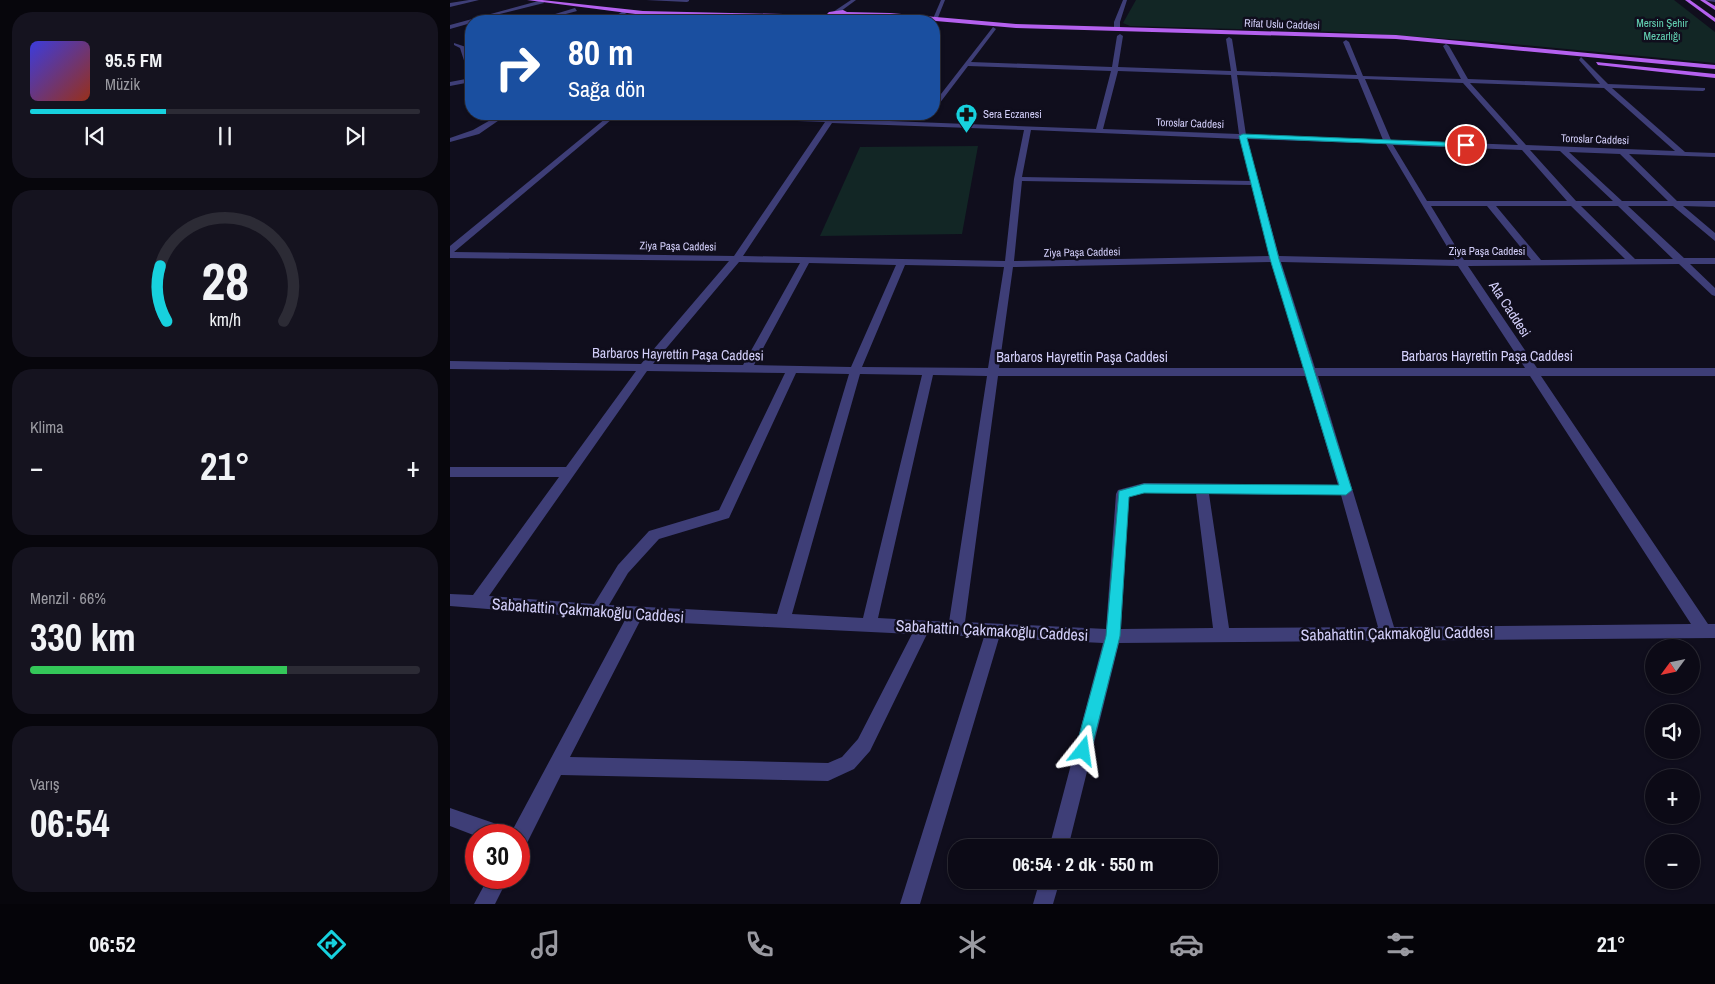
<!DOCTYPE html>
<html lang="tr">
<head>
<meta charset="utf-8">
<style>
  :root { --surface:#0c0a16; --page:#15131f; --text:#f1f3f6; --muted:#9a9aa1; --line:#2c2b35; --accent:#17d1de }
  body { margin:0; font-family:"Archivo Narrow",sans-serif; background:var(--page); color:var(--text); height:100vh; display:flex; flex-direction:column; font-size:19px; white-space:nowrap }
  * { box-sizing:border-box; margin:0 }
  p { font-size:16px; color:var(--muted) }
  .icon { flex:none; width:28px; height:28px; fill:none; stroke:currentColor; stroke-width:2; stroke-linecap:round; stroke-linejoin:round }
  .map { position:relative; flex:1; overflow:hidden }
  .panel { display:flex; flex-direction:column; gap:12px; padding:12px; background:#07060c; width:450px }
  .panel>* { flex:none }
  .banner { position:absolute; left:15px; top:15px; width:475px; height:105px; border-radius:20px; box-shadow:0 1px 4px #0004,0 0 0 1px var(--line); background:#1a4fa0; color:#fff; overflow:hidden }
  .needle { width:32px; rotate:237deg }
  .tools { position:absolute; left:1195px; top:639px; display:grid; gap:10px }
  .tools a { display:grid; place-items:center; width:55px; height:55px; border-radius:50%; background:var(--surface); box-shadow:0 1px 4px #0004,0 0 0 1px var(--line); font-size:25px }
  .speed { position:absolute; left:15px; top:824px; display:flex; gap:10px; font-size:25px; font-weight:700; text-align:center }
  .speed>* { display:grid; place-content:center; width:65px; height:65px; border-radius:50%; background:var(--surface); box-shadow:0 1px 4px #0004,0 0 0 1px var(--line); line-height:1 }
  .speed .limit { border:8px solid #d22; background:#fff; color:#111 }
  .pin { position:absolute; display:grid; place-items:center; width:42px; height:42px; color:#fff; margin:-21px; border:2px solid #fff; border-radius:50%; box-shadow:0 1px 5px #0007 }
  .me { position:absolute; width:55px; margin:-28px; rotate:15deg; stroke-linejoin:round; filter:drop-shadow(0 0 4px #0008) }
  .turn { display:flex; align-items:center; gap:18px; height:105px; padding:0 20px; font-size:22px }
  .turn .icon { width:65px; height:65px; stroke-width:2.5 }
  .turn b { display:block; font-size:35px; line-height:42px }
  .big { font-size:38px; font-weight:700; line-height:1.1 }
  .panel .card { flex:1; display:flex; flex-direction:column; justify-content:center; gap:8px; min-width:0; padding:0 18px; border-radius:20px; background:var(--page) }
  .panel .dial { align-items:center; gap:0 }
  .dial svg { height:130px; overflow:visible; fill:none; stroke:var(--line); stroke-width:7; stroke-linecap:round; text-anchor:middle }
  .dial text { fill:var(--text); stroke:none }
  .song { display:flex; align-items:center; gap:15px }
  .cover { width:60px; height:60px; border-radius:8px; background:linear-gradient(135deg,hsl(240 70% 55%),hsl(10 70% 35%)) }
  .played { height:5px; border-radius:2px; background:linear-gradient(90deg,var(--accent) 35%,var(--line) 35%) }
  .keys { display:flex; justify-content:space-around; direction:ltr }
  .heat { display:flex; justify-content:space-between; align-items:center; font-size:28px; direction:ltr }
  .charge { height:8px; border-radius:4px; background:linear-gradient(90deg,#34c759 66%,var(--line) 0) }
  .trip { position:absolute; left:498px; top:839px; width:270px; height:50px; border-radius:20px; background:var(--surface); box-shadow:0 1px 4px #0004,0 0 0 1px var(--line); font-weight:700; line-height:50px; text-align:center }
  .tabs { display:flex; height:80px; justify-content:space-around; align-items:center; background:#050409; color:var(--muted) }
  .tabs .icon { width:35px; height:35px }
  .tabs .selected { color:var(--accent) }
  .tabs b { font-size:22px; color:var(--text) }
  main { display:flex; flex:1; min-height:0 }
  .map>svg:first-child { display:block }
  .green { fill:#122625 }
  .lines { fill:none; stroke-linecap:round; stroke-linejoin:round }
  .minor { fill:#3e3e77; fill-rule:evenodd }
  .major { fill:#b561ef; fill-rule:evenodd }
  .route { fill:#17d1de; stroke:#0f8890 }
  .labels { text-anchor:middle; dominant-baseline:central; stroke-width:5; stroke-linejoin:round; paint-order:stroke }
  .far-park-label { font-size:11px; fill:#63d2b3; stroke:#100e1d }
  .far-street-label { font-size:11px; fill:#d3cffa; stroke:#100e1d }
  .far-poi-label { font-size:11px; fill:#d3cffa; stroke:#100e1d; text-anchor:start }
  .street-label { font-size:14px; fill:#d3cffa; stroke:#100e1d }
  .near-street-label { font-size:16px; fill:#d3cffa; stroke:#100e1d }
</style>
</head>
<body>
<main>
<section class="panel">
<div class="card">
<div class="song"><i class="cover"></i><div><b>95.5 FM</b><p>Müzik</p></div></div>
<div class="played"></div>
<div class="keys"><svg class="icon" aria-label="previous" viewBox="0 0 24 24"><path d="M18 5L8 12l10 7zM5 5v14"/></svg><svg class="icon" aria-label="pause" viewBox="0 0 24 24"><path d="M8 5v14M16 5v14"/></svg><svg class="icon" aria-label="next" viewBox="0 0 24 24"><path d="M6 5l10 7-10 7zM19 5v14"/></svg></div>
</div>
<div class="card dial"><svg viewBox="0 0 100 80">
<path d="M14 69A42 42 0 1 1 86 69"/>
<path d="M14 69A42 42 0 0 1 10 35" stroke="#17d1de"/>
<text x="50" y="56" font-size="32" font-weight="700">28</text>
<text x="50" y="72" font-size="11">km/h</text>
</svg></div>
<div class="card"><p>Klima</p>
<div class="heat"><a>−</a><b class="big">21°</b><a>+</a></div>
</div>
<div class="card"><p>Menzil · 66%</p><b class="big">330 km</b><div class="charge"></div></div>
<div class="card"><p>Varış</p><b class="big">06:54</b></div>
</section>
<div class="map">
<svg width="1265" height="904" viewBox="0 0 1265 904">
  <rect width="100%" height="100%" fill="#100e1d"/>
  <g class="green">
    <polygon points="686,0 1224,0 1265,32 1265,63 1032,41 891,32 680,26 673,23"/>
    <polygon points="528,146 512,234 370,236 410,147"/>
  </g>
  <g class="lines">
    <g class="minor">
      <polygon points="19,0 29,0 0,7 0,3"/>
      <polygon points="92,0 94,3 21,21 21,23 0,29 0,25"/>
      <polygon points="196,0 239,0 239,1 237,2"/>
      <polygon points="401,0 406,0 387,14 383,14 383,12"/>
      <polygon points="491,0 495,0 487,20 482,21"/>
      <polygon points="673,0 677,0 670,22 670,29 667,31 664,29 664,22"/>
      <polygon points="1252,0 1265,0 1265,2"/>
      <polygon points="125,8 127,11 90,21 82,21"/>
      <polygon points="175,10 180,11 163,21 157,21"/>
      <polygon points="208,13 213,14 201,21 195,21"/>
      <polygon points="240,14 245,15 237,21 232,21"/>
      <polygon points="300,15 305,16 299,21 294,21"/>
      <path d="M 543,27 L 546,29 L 521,62 L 662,67 L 667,36 L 670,34 L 673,36 L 668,67 L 781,71 L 776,39 L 779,37 L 782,39 L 787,71 L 907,75 L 893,42 L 896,40 L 899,42 L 913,76 L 1011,79 L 993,46 L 996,44 L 999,46 L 1018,79 L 1150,84 L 1129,60 L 1131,57 L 1158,84 L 1255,88 L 1255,90 L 1253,91 L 1162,88 L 1235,152 L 1265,153 L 1265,157 L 1179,154 L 1227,201 L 1265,201 L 1265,207 L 1233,206 L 1265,233 L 1265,241 L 1223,206 L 1178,206 L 1234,258 L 1265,258 L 1265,264 L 1240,264 L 1265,288 L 1265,296 L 1262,295 L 1229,264 L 1018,266 L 1087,368 L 1265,368 L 1265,376 L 1091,376 L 1258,624 L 1265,624 L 1265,638 L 669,643 L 618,848 L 599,848 L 653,643 L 549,638 L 470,904 L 450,904 L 534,637 L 477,634 L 420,751 L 404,769 L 378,781 L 111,775 L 76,845 L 69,847 L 69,835 L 61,835 L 62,831 L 175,620 L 0,606 L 0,594 L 23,595 L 109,477 L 0,477 L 0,467 L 116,467 L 186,371 L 0,369 L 0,361 L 191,364 L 279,261 L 0,258 L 0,246 L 161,114 L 168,114 L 4,252 L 284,256 L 375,122 L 214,116 L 211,114 L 261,114 L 646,129 L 661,71 L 518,66 L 486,108 L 484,109 L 484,103 ZM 668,71 L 781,75 L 789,134 L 653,129 ZM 787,75 L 908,79 L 933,140 L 796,135 ZM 915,79 L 1013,83 L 1068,145 L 941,140 ZM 1020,83 L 1154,88 L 1225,151 L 1076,145 ZM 382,123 L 574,130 L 564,179 L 555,261 L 293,256 ZM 581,130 L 790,139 L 801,181 L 572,177 ZM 797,139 L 936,144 L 1005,260 L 829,256 ZM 943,145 L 1072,150 L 1117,201 L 977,201 ZM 1080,150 L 1110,151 L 1163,201 L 1126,201 ZM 1119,152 L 1170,154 L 1218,201 L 1172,201 ZM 572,181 L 802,185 L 820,256 L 564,261 ZM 981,206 L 1037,206 L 1081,260 L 1014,260 ZM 1046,206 L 1121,206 L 1175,259 L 1091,260 ZM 1131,206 L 1168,206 L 1223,259 L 1185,259 ZM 289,262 L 350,263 L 293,365 L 203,364 ZM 821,262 L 854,368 L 549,368 L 563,267 ZM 831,262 L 1008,266 L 1075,368 L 865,368 ZM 359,263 L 446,265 L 401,367 L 304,365 ZM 455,265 L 554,267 L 538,368 L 412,367 ZM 197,371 L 335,373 L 269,510 L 199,531 L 168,565 L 144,604 L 39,596 ZM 346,373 L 399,374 L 327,614 L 159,605 L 178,573 L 209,539 L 279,518 ZM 410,374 L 472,375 L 413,618 L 342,614 ZM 483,375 L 537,376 L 499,622 L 428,618 ZM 548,376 L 856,376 L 888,485 L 694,483 L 668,490 L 666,494 L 656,629 L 515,622 ZM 868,376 L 1080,376 L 1241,624 L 944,627 ZM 694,493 L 746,493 L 763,628 L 671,629 L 679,497 ZM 759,494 L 891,495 L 928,627 L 779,628 ZM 190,621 L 462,634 L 408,739 L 392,757 L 378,763 L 120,757 Z"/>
      <polygon points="4,43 16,47 21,64 21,75 18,73 10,48 4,45"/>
      <polygon points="21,78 21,82 0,86 0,82"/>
      <polygon points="51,114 58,114 29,134 0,142 0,138 23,130"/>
      <polygon points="0,808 58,828 60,835 26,836 0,826"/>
      <polygon points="38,878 58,878 45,904 24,904"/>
      <polygon points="590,880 610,880 603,904 583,904"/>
    </g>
    <g class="major">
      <path d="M 77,0 L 92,0 L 193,11 L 376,15 L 379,12 L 393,10 L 397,12 L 440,13 L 566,24 L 946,35 L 1265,65 L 1265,69 L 946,39 L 566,28 L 440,17 L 399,16 L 385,20 L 193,15 ZM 383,14 L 393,14 L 385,16 Z"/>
      <polygon points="1235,0 1240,0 1265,18 1265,22"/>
      <polygon points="1250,0 1255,0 1265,6 1265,10"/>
      <polygon points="1146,62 1265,74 1265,78 1148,65"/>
    </g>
  </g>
  <polygon class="route" points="793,134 1016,143 1019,145 1016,147 797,138 829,259 902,490 896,495 694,493 679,497 670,636 641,751 639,757 633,759 627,757 625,751 656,636 669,491 694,484 889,485 820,259 789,136"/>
  <defs>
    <symbol id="pharmacy-pin" viewBox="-11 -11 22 30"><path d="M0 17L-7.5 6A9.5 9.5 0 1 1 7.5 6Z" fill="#17d1de" stroke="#100e1d"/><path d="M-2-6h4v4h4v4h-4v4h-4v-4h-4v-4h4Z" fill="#111"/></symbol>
  </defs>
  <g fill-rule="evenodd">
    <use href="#pharmacy-pin" x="504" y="102" width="25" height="34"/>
  </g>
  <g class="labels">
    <g class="far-park-label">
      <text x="1212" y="23">Mersin Şehir<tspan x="1212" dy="13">Mezarlığı</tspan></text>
    </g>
    <g class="far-street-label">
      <text transform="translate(832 24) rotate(2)">Rifat Uslu Caddesi</text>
      <text transform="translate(740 123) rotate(2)">Toroslar Caddesi</text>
      <text transform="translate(1145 139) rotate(2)">Toroslar Caddesi</text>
      <text transform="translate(228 246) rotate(1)">Ziya Paşa Caddesi</text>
      <text x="1037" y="251">Ziya Paşa Caddesi</text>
      <text transform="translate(632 252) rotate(-1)">Ziya Paşa Caddesi</text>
    </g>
    <g class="far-poi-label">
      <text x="533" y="114">Sera Eczanesi</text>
    </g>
    <g class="street-label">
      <text transform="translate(1060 309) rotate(57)">Ata Caddesi</text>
      <text transform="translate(228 354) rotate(1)">Barbaros Hayrettin Paşa Caddesi</text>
      <text x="1037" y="356">Barbaros Hayrettin Paşa Caddesi</text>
      <text x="632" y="357">Barbaros Hayrettin Paşa Caddesi</text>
    </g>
    <g class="near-street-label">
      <text transform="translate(138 610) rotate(4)">Sabahattin Çakmakoğlu Caddesi</text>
      <text transform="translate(542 630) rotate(3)">Sabahattin Çakmakoğlu Caddesi</text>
      <text transform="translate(947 633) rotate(-1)">Sabahattin Çakmakoğlu Caddesi</text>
    </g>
  </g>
</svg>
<div class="tools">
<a><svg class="needle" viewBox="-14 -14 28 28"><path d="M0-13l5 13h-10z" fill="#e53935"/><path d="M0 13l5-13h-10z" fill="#9a9aa1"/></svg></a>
<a><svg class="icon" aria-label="sound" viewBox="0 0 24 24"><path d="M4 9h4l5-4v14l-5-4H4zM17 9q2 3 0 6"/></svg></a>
<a>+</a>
<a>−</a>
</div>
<div class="speed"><div class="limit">30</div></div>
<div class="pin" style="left:1016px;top:145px;background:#d93025"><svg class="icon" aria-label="arrive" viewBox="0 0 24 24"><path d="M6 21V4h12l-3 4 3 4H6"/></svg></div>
<svg class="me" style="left:633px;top:751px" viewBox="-20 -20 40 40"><path d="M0-17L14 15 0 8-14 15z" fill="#17d1de" stroke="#fff" stroke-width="4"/></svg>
<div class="trip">06:54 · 2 dk · 550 m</div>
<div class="banner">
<div class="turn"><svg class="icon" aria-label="right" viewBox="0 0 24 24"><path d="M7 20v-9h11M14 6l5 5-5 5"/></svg><div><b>80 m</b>Sağa dön</div></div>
</div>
</div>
</main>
<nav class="tabs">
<b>06:52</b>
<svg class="icon selected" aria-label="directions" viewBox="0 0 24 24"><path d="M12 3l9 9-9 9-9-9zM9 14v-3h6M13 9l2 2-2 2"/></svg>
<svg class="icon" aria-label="music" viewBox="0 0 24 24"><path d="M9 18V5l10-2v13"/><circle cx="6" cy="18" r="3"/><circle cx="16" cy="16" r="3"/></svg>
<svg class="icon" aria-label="phone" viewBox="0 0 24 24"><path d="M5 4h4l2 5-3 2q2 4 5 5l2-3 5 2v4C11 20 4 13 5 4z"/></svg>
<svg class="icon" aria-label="climate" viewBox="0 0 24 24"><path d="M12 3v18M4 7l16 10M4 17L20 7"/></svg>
<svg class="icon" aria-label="car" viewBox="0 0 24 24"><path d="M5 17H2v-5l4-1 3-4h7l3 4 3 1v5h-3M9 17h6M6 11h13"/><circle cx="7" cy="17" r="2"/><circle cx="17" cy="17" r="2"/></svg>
<svg class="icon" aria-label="filters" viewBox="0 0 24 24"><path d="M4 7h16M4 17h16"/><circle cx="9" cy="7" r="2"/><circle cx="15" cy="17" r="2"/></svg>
<b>21°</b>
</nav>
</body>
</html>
